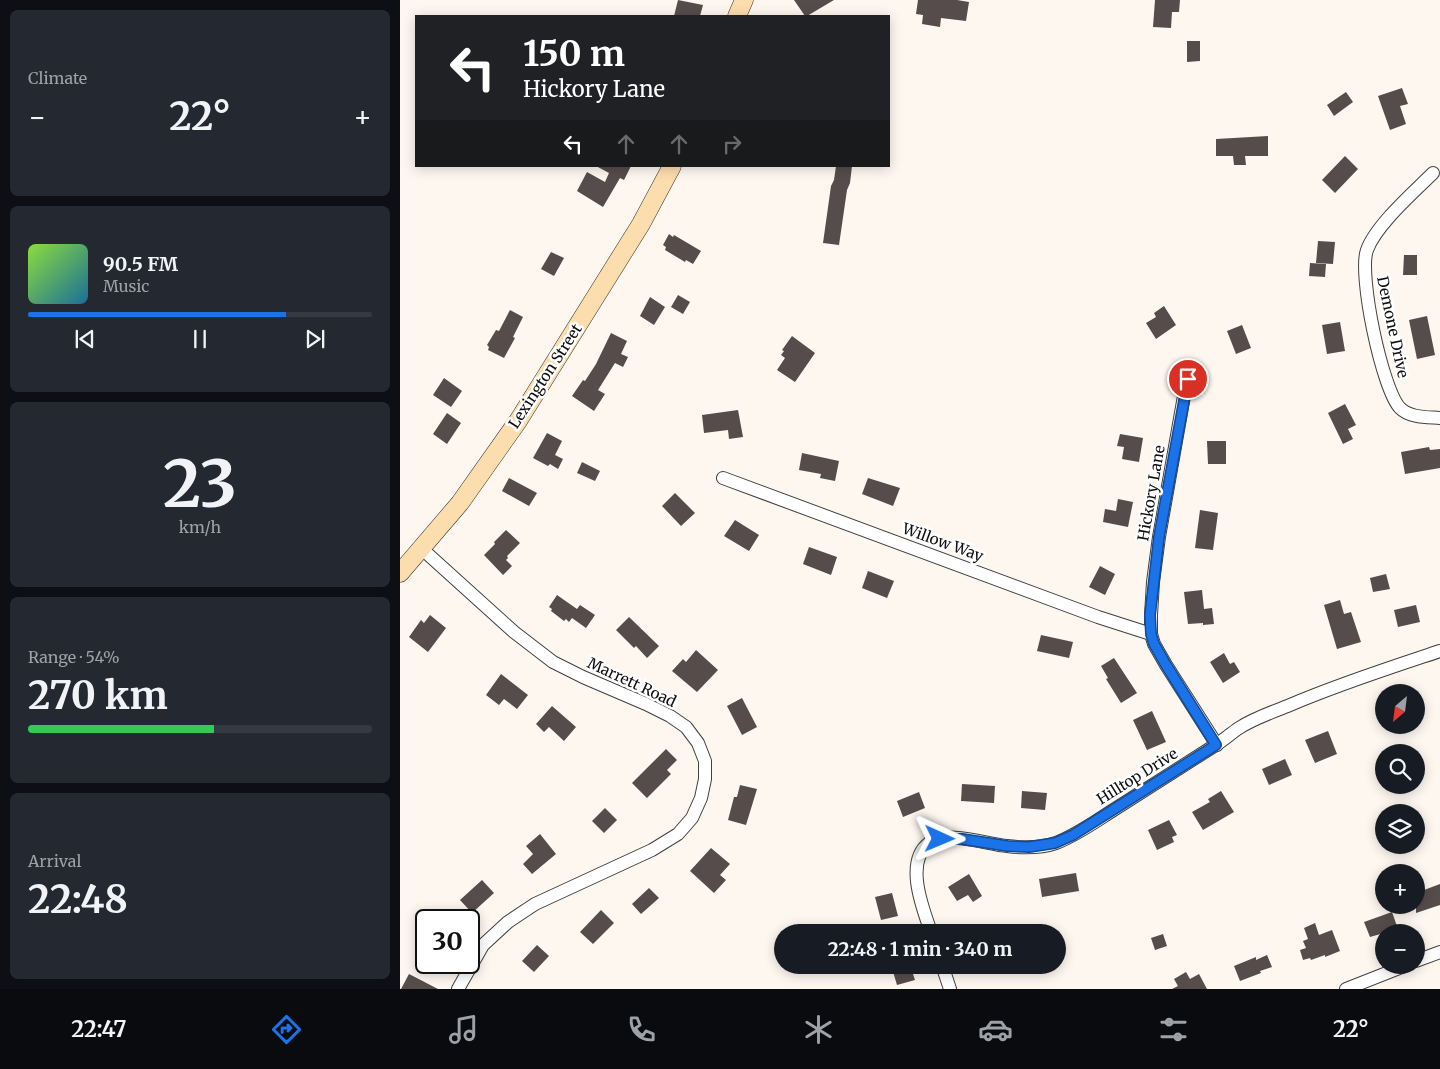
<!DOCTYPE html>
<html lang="en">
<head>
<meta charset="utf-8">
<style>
  :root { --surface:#171b24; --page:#242831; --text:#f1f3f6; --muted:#9ea1a6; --line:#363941; --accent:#1a73e8 }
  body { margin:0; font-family:Merriweather,serif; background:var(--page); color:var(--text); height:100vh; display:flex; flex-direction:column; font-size:19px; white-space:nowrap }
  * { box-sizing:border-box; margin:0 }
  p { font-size:16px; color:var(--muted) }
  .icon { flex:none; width:28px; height:28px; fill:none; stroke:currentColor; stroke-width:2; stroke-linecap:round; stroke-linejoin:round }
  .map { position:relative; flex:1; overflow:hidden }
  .side { display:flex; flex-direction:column; gap:10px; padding:10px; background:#0d0f14; width:400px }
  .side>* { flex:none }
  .hud { position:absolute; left:15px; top:15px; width:475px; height:152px; border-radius:0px; box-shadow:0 2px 12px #0003; background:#202124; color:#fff; overflow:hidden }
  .needle { width:32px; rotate:208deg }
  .buttons { position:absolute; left:975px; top:684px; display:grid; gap:10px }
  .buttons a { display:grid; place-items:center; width:50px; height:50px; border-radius:50%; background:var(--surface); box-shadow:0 2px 12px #0003; font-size:25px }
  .speed { position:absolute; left:15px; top:909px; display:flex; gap:10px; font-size:25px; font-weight:700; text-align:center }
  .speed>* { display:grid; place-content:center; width:65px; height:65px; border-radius:50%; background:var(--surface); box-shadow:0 2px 12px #0003; line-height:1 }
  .speed .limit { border:2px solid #111; border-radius:8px; background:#fff; color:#111 }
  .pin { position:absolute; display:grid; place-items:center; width:42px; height:42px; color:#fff; margin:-21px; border:2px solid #fff; border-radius:50%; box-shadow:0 1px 5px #0007 }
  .me { position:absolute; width:55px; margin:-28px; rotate:91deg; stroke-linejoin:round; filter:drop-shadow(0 0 4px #0008) }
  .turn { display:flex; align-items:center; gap:18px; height:105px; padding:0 25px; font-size:22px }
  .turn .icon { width:65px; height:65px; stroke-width:2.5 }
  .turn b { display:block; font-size:35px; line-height:42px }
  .lanes { display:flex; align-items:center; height:48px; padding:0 25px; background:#0003; justify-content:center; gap:25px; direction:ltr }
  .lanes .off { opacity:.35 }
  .big { font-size:38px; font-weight:700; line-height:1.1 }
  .side .widget { flex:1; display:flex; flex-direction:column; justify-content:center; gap:8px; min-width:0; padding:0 18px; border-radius:8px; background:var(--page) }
  .side .dial { align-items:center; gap:0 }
  .dial b { font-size:65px; line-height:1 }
  .song { display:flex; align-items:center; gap:15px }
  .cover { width:60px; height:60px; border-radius:8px; background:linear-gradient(135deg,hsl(90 70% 55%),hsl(200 70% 35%)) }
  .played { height:5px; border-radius:2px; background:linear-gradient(90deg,var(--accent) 75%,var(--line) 75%) }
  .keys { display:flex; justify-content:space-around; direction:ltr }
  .heat { display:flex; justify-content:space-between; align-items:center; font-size:28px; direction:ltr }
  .charge { height:8px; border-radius:4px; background:linear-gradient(90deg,#34c759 54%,var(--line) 0) }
  .trip { position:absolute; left:374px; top:924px; width:292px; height:50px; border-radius:25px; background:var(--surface); box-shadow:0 2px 12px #0003; font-weight:700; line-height:50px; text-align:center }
  .dock { display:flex; height:80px; justify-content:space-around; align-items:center; background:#090b0e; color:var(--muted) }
  .dock .icon { width:35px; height:35px }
  .dock .selected { color:var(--accent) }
  .dock b { font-size:22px; color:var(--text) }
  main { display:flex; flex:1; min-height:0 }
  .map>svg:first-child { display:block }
  .building { fill:#564c4b }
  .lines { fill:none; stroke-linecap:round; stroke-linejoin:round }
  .street-casing { stroke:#414141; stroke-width:14 }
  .secondary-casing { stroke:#303030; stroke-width:19 }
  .street { stroke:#fff; stroke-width:12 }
  .secondary { stroke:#fcddad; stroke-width:18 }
  .route-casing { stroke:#114b97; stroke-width:12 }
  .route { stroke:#1a73e8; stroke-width:9 }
  .labels { text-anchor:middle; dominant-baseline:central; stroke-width:5; stroke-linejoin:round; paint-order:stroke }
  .street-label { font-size:15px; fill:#0e0e0e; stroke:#fff }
</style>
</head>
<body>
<main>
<section class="side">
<div class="widget"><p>Climate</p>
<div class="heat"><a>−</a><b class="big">22°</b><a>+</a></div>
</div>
<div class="widget">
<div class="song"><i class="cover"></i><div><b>90.5 FM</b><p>Music</p></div></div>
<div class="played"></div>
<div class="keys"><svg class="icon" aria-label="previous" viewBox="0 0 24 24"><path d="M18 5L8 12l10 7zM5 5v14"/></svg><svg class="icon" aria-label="pause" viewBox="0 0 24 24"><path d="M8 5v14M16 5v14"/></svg><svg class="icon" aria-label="next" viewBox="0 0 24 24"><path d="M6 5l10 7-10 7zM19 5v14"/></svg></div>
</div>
<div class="widget dial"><b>23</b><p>km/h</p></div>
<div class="widget"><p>Range · 54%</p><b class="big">270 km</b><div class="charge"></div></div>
<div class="widget"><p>Arrival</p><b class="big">22:48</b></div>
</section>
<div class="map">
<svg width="1040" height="989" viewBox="0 0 1040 989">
  <rect width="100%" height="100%" fill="#fef7f0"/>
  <g class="building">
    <polygon points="278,0 303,5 300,16 274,16"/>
    <polygon points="394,0 434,0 407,16 405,16"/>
    <polygon points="518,0 557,0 569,2 566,21 541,18 540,27 522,24 523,15 516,14"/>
    <polygon points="755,0 780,0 779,12 772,12 771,28 753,27"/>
    <polygon points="787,41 800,41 800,61 787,62"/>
    <polygon points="1002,88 1008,104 1000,106 1006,124 990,130 978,96"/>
    <polygon points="946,92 953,102 934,116 927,105"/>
    <polygon points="868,136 868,156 845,156 846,165 834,165 833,156 816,156 816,139"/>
    <polygon points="945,156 958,169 935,193 922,180"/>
    <polygon points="196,166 231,166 224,180 220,178 203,207 177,191 187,172 205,182 209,173"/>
    <polygon points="436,166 452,166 450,183 447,190 439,245 423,243 431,186 434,180"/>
    <polygon points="269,234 273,237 274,235 301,251 293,264 286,260 285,262 265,250 266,247 263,245"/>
    <polygon points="918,241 935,242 933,264 916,263"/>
    <polygon points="151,252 164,258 154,276 141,269"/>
    <polygon points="1004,255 1017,255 1017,275 1003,275"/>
    <polygon points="910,263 926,264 925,277 909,276"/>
    <polygon points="278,295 290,302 283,314 271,307"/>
    <polygon points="250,297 265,307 254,325 240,316"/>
    <polygon points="764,306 776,325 756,339 746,323 756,317 754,313"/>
    <polygon points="110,310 123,317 113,337 115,338 104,358 88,350 89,347 87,345 96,330 99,331"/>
    <polygon points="1027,316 1035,355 1017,359 1009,320"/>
    <polygon points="940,322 945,351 927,354 922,325"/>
    <polygon points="842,325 851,348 836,354 827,331"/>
    <polygon points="211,333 227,341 221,354 228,357 223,367 215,363 198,390 205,394 194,411 172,396 183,380 185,381 196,364"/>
    <polygon points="392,336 415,353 395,382 377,370 385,358 381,355 384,351 382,350"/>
    <polygon points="44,378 62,391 51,407 33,395"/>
    <polygon points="945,404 956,425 948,429 953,439 943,444 928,413"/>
    <polygon points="338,410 343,437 329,439 328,430 304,433 302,415"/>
    <polygon points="47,413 61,423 47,444 33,434"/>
    <polygon points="147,433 162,441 155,455 163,459 158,469 150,464 148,466 133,458"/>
    <polygon points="720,434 743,438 739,462 722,459 724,447 717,446"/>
    <polygon points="807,441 826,441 826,464 808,464"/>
    <polygon points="1029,447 1030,450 1040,449 1040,468 1005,474 1001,452"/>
    <polygon points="402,453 439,461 435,481 420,478 421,474 399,470"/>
    <polygon points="182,462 200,471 195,481 177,473"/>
    <polygon points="109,478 137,493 129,506 102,491"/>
    <polygon points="468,478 500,488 493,506 462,494"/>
    <polygon points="275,493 295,513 281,526 262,506"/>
    <polygon points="718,499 733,502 728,527 703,522 705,509 716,511"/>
    <polygon points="800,510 818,513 813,550 795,548"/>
    <polygon points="335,520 359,535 349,551 324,536"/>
    <polygon points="106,530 120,543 107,556 108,558 106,560 112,566 103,575 84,555 95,544 94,542"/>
    <polygon points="409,547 437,557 431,575 403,564"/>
    <polygon points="700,566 715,574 705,595 689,587"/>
    <polygon points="468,571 494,581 487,598 462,588"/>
    <polygon points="986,574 990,589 973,592 970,578"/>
    <polygon points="802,590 804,609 812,608 814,624 803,625 803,623 788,624 784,592"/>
    <polygon points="157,595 177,609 180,605 195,615 186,628 172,618 169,622 166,619 164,621 151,611 152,609 149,607"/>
    <polygon points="940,600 944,614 951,612 961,642 937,649 924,605"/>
    <polygon points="1016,605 1020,622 998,627 994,610"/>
    <polygon points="30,615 46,628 28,652 9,637 21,620 24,623"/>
    <polygon points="229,617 259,646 247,658 236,646 234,648 216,630"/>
    <polygon points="641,635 673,642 669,658 637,651"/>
    <polygon points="296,650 318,670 297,692 272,671 283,659 286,662"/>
    <polygon points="824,653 830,664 834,662 840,672 823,683 810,662"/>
    <polygon points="714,658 737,693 721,703 706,679 708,678 701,666"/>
    <polygon points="101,674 128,695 117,709 104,699 99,705 86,695"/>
    <polygon points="342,698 357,727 342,735 327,706"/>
    <polygon points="152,706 176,727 164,741 149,727 144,732 136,724"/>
    <polygon points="752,711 766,742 747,750 733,720"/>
    <polygon points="928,731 937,754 915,763 905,740"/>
    <polygon points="266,749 277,760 267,770 271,774 247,798 232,783"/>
    <polygon points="885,759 892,775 869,785 862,769"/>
    <polygon points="562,784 595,786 594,803 561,801"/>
    <polygon points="340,785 357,789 346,825 328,820 334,797 337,797"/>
    <polygon points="622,791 647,793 645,810 621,808"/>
    <polygon points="821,791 834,812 803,830 792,812 810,802 808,799"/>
    <polygon points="519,792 525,808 503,817 497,801"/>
    <polygon points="205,808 217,820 204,833 192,821"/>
    <polygon points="769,820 777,835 772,837 774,842 757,850 748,830"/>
    <polygon points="140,834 156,854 132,874 123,864 133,854 126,846"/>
    <polygon points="311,848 330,864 320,875 326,880 314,893 290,871"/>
    <polygon points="676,873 679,891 642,897 639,879"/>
    <polygon points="569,874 582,896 573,902 568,895 557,901 548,887"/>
    <polygon points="82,880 94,893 72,913 60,900"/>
    <polygon points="1040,884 1040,905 1016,913 1016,893"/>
    <polygon points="249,888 259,898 241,914 232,904"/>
    <polygon points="492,893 498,916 481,920 475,897"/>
    <polygon points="201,910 214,923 193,944 180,932"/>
    <polygon points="992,912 998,929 970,937 964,922"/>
    <polygon points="915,923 919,935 932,930 940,951 925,957 925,955 911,960 910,958 903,960 900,950 906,948 903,941 908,939 904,928"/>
    <polygon points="763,934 767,946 755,950 751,938"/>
    <polygon points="137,945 149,956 134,972 122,961"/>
    <polygon points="867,955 872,967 860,971 861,973 840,981 834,966 856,957 856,960"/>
    <polygon points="491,965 510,965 515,980 497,985"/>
    <polygon points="786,972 790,979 799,974 807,989 772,989 778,986 774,979"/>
    <polygon points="9,974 38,989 1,989"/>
  </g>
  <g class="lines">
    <defs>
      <g id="street">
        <path d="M 1033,173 C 1014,192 976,225 967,250 C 958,274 982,389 1000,408 C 1010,418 1027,417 1040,418"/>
        <polyline points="787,379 759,537 753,582 751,615 751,634 754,644 766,665 817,745"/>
        <polyline points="323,478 698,617 751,634"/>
        <polyline points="21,548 114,632 153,662 183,677 246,704 270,716 286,727 298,743 305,761 305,779 301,798 292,818 278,834 252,850 135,904 108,922 83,945 58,989"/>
        <path d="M 531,932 C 523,909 504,862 529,843 C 547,830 586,844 607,846 C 623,848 641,848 656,843 C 677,835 696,821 715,809 C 748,788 781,767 814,746 C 823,741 830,734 839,728 C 854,718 873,712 890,705 C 939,684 989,668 1040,651"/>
        <polyline points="1016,961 1040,952"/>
        <polyline points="542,965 550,989"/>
        <polyline points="946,989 1007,965"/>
      </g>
      <g id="secondary">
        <polyline points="337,16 344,0"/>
        <polyline points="0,573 60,503 118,421 241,224 272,166"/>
      </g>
    </defs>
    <use href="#street" class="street-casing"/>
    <use href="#secondary" class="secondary-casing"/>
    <use href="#street" class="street"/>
    <use href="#secondary" class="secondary"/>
  </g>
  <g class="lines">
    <defs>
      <polyline id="route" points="540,839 562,839 607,846 629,847 655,843 673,835 816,745 766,665 754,644 751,634 750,615 759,537 788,379"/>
    </defs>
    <use href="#route" class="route-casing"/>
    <use href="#route" class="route"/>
  </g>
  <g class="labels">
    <g class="street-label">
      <text transform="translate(993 327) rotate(78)">Demone Drive</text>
      <text transform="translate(145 376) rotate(-57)">Lexington Street</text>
      <text transform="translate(751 493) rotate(-80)">Hickory Lane</text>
      <text transform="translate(543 542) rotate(20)">Willow Way</text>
      <text transform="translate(232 682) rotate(25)">Marrett Road</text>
      <text transform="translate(737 776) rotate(-32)">Hilltop Drive</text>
    </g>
  </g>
</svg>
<div class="buttons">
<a><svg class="needle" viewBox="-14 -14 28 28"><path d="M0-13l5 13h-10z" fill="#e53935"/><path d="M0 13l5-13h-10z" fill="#9ea1a6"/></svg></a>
<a><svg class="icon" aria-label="search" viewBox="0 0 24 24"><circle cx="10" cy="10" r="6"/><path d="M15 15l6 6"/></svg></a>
<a><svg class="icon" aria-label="layers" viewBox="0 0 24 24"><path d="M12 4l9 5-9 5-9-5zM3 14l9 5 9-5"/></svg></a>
<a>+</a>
<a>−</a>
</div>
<div class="speed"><div class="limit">30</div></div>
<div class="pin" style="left:788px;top:379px;background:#d93025"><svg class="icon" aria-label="arrive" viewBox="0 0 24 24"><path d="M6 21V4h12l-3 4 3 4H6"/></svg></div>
<svg class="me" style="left:540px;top:839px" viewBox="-20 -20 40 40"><path d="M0-17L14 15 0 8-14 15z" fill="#1a73e8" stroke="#fff" stroke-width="4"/></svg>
<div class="trip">22:48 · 1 min · 340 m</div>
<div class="hud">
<div class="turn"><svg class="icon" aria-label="left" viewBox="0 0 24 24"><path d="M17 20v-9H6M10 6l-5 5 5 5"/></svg><div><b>150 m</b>Hickory Lane</div></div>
<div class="lanes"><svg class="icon" aria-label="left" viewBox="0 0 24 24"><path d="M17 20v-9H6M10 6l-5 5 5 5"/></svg><svg class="icon off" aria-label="ahead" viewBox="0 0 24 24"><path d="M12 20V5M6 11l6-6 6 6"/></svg><svg class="icon off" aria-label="ahead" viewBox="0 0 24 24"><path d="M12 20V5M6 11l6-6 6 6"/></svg><svg class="icon off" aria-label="right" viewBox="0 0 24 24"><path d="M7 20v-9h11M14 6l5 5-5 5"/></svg></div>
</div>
</div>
</main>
<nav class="dock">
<b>22:47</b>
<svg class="icon selected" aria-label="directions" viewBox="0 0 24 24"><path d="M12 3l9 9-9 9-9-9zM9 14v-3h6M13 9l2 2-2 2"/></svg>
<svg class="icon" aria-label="music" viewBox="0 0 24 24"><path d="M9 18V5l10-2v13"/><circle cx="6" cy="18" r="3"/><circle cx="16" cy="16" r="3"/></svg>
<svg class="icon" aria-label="phone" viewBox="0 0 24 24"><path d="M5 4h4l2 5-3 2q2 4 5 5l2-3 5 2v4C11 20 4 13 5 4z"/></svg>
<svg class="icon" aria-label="climate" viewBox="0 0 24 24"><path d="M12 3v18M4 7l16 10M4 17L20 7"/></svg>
<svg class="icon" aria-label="car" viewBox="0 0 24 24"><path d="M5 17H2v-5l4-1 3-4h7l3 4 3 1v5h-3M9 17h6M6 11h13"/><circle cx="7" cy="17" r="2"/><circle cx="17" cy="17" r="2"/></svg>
<svg class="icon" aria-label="filters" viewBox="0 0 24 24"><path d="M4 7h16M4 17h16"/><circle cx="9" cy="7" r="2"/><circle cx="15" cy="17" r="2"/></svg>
<b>22°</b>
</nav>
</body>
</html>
